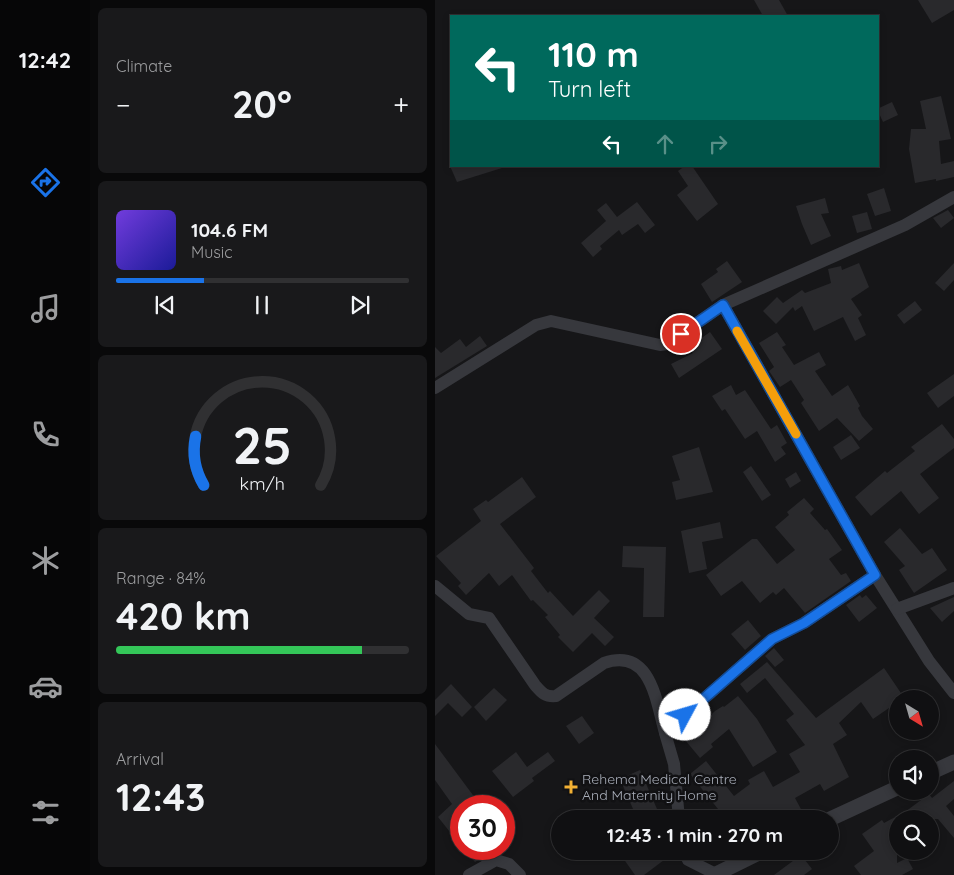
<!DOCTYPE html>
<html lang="en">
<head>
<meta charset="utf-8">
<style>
  :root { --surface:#101012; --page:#19191b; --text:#f1f3f6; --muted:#9c9d9f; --line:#303032; --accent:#1a73e8 }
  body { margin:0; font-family:Quicksand,sans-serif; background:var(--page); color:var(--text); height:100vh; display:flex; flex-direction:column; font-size:19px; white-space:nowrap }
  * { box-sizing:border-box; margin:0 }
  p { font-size:16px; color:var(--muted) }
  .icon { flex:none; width:28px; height:28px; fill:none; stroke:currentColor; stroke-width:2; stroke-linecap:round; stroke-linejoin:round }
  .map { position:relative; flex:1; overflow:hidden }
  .sheet { display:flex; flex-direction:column; gap:8px; padding:8px; background:#09090a; width:345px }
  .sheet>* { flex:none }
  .banner { position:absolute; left:15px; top:15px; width:429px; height:152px; border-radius:0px; box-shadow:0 2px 8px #0003,0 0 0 1px var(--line); background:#00695c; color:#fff; overflow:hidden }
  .needle { width:32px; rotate:143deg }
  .controls { position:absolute; left:454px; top:690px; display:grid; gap:10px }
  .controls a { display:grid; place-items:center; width:50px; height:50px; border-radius:50%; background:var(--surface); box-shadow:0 2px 8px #0003,0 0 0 1px var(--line); font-size:25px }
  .speed { position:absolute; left:15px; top:795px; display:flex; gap:10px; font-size:25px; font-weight:700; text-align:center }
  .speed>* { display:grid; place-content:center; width:65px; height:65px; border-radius:50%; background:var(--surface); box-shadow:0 2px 8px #0003,0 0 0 1px var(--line); line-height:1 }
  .speed .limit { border:8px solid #d22; background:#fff; color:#111 }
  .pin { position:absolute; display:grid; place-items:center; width:42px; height:42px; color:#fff; margin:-21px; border:2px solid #fff; border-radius:50%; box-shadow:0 1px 5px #0007 }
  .me { position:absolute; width:55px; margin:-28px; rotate:51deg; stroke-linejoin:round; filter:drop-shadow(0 0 4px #0008) }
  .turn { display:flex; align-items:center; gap:18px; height:105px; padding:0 15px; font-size:22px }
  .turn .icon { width:65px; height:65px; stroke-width:2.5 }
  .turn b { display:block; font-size:35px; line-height:42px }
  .lanes { display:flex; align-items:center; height:48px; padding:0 15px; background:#0003; justify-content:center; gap:25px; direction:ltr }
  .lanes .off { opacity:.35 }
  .big { font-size:38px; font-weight:800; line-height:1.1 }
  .sheet .card { flex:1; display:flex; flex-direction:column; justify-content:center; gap:8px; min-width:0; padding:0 18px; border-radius:8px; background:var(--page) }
  .sheet .dial { align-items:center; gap:0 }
  .dial svg { height:130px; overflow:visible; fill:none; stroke:var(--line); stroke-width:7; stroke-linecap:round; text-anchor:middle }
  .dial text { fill:var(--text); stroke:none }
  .song { display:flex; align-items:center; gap:15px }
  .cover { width:60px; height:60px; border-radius:8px; background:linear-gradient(135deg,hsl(260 70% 55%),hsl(240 70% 35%)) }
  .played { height:5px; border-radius:2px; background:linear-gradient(90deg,var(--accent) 30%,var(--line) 30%) }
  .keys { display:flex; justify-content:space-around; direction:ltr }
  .heat { display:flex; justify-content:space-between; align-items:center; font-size:28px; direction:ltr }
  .charge { height:8px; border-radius:4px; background:linear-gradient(90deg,#34c759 84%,var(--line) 0) }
  .trip { position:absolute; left:116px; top:810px; width:288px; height:50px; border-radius:25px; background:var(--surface); box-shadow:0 2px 8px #0003,0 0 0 1px var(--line); font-weight:800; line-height:50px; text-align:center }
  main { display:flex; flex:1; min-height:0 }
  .dock { display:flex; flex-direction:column; width:90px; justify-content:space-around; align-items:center; background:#060607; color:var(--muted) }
  .dock .icon { width:35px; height:35px }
  .dock .on { color:var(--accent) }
  .dock b { font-size:22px; color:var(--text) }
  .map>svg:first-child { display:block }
  .building { fill:#29292c }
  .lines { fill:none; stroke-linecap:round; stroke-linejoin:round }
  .minor { stroke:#37383d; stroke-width:12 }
  .tertiary { stroke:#37383d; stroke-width:15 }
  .route-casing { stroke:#114b97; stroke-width:12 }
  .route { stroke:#1a73e8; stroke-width:9 }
  .slow { stroke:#f59e0b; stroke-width:9 }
  .poi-dot { fill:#f2b134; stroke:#111113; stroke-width:2 }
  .labels { text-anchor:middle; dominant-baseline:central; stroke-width:5; stroke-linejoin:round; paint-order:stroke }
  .poi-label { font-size:14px; fill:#a8adb8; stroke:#111113; text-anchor:start }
</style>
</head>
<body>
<main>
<nav class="dock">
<b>12:42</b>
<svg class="icon on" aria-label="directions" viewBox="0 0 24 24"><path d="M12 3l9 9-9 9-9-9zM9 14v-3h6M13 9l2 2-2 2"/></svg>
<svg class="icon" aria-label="music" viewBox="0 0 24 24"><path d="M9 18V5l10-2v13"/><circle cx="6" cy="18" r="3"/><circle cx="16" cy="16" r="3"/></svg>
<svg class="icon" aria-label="phone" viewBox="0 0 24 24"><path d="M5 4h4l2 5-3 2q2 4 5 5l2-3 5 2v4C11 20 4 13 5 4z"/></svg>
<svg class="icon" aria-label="climate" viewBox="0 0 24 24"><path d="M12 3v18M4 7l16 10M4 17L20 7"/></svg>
<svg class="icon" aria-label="car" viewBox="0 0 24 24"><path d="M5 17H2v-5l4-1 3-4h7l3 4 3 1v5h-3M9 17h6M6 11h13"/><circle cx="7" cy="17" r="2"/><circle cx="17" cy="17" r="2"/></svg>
<svg class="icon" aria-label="filters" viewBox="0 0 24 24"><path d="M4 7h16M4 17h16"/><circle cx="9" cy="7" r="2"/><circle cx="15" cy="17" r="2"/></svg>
</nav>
<section class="sheet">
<div class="card"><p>Climate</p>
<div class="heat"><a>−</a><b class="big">20°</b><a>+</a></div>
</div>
<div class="card">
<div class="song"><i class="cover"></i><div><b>104.6 FM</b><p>Music</p></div></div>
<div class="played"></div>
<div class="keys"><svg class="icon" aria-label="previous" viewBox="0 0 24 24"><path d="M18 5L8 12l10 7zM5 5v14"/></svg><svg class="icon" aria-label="pause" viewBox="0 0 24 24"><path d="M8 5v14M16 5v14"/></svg><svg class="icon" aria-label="next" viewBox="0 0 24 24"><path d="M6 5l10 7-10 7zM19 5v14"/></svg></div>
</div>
<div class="card dial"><svg viewBox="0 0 100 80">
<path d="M14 69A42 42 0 1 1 86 69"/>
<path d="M14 69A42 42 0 0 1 9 39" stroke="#1a73e8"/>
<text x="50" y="56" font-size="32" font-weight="700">25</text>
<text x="50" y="72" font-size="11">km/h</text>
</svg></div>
<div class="card"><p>Range · 84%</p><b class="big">420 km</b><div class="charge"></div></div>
<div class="card"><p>Arrival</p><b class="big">12:43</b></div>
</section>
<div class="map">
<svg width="519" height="875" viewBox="0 0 519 875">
  <rect width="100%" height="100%" fill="#161618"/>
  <g class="building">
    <polygon points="319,0 344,0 353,16 328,16"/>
    <polygon points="483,0 519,0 519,10 497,23"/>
    <polygon points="506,96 516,139 504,141 506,164 519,161 519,177 501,181 501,179 480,183 474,149 476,129 491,129 485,101"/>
    <polygon points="457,102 463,115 448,122 442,109"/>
    <polygon points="15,166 67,166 67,168 22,182"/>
    <polygon points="250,166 257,166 283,204 262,221 242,195 253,186 243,171"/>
    <polygon points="449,188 456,211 440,216 432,194"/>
    <polygon points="390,198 394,213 386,214 396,236 376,245 367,224 361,206"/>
    <polygon points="202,202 220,225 210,233 203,224 187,235 184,230 165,246 167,249 158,257 146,243 171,221 162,210 171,203 182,217"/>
    <polygon points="513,210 519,218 506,228 498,218"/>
    <polygon points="432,212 437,229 422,233 417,216"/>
    <polygon points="292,261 307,282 277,302 266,284 283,272 281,269"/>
    <polygon points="424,263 434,287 416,299 427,315 423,318 431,335 420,341 408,317 379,331 367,306 360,311 358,307 341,324 328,311 342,297 348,303 367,290 370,293 396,283 393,269 406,266 407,270"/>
    <polygon points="519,263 519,280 509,291 500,283"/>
    <polygon points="480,301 487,310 469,324 462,315"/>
    <polygon points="275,332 287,349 244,378 236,364 258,353 254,347"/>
    <polygon points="342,332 351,345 347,347 359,365 384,352 391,365 380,371 397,396 413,385 425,406 423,408 427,416 438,429 424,441 402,418 384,431 366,403 369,400 356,380 345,387 334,371 339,367 324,343"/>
    <polygon points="45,336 52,346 0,378 0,347 6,353 25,339 31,347"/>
    <polygon points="519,374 519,396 503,408 492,393"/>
    <polygon points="296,385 301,395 310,390 336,429 342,425 352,443 346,447 351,454 340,462 322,431 310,439 290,409 287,411 277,396"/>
    <polygon points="507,424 519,439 519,448 485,474 504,498 484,514 466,491 436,516 420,497 450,471 452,473 480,451 476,447"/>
    <polygon points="416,435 425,448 406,460 398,447"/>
    <polygon points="264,447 278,492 241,500 237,482 245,480 237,456"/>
    <polygon points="316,466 336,495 327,501 308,472"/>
    <polygon points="361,472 366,481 355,488 350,479"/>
    <polygon points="87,477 101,497 65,524 99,568 96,571 113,593 115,591 138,616 164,590 175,601 159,618 179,637 170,646 157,633 138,652 123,637 125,635 110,617 113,615 98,600 96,601 77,575 64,586 54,573 31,595 23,586 26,583 1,556 46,521 38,509 51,500 53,502"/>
    <polygon points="369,498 379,509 375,513 390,530 392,529 407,550 394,559 406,575 411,573 416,581 370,613 349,588 341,595 338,592 325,603 307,581 286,596 271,575 317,539 322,539 342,564 360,550 340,527 354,515 352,512"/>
    <polygon points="285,522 288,538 267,542 272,569 254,573 246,531"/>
    <polygon points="465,528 487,554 497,548 512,570 479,593 464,570 470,566 449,542"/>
    <polygon points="188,546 231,547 229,617 208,617 209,568 187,567"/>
    <polygon points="425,595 427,598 431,595 442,608 424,622 411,605"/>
    <polygon points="519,597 519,611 507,622 495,608"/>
    <polygon points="313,620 326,636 310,650 296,634"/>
    <polygon points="339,648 349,660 340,667 330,656"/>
    <polygon points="332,662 381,718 449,668 470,699 462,699 462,721 454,708 438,719 426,702 404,723 412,735 398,744 414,777 389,791 385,784 360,798 367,811 353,819 334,819 331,813 323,819 291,819 255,774 271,761 299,796 315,784 313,780 329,771 338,787 365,772 354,754 370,745 351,720 359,714 330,678 312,693 305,684"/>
    <polygon points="16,684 37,707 27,717 13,703 0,716 0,700"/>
    <polygon points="59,688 72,700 51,721 39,707"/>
    <polygon points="303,696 322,719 342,752 318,767 294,729 276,744 278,747 265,758 250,740 280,711 288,706 289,707"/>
    <polygon points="147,716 159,733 144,744 131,726"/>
    <polygon points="0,744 46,806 26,806 26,846 3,817 17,804 0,780"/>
    <polygon points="81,752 92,767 113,752 120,761 97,778 99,781 78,797 57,771"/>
    <polygon points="205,770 222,809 202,818 185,779"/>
    <polygon points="519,781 519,799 511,806 519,816 519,838 503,819 462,819 462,863 472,858 478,869 467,875 426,875 419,866 439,851 427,834 447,820 449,823 462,816 462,818 494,794 497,798"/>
    <polygon points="42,849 62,849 40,862 34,855"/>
    <polygon points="197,851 241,851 209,875 200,875 188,858"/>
    <polygon points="366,855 377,869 369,875 339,875"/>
  </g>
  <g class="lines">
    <g class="minor">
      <polyline points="519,197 470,225 288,305 440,575 494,661 519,693"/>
      <polyline points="0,388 101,325 116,321 225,345 232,344 288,305"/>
      <path d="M 0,586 L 34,614 L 54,618 L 100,685 C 107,693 110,697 121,696 L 169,663 C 216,647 221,701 230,733"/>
      <polyline points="462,609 519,588"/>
      <polyline points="244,819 239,764 230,733 337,639 369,623 440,575"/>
      <polyline points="250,851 253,860 281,874"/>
      <polyline points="34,875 61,860 74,864 85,875"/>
    </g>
    <g class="tertiary">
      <polyline points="495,773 519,762"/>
      <polyline points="395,819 462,788"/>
      <polyline points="279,875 328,851"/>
    </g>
  </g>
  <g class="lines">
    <defs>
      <polyline id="route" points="246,334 288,305 440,575 369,623 337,639 250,715"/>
    </defs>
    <use href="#route" class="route-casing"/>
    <use href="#route" class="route"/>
    <polyline class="slow" points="302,331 361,434"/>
  </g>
  <path class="poi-dot" d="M133.5 779.5h5v5h5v5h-5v5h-5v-5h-5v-5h5z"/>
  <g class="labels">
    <g class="poi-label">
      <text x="147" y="779">Rehema Medical Centre<tspan x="147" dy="16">And Maternity Home</tspan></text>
    </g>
  </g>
</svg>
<div class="controls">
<a><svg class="needle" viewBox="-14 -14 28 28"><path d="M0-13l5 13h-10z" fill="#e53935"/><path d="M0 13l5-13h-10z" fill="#9c9d9f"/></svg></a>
<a><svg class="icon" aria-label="sound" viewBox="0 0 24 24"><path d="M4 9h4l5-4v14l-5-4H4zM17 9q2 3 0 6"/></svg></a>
<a><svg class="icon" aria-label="search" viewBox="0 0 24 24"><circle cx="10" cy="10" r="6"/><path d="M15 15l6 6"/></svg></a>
</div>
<div class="speed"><div class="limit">30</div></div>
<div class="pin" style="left:246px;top:334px;background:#d93025"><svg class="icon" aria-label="arrive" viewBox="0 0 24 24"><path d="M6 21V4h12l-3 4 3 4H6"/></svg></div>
<svg class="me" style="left:250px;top:715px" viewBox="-20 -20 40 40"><circle r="19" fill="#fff"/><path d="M0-13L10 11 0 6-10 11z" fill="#1a73e8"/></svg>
<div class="trip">12:43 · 1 min · 270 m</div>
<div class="banner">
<div class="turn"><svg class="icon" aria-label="left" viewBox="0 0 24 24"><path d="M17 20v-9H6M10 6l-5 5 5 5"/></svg><div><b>110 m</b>Turn left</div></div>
<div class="lanes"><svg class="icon" aria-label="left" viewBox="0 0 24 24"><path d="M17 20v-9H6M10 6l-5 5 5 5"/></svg><svg class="icon off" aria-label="ahead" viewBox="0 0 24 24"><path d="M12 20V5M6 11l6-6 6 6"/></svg><svg class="icon off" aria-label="right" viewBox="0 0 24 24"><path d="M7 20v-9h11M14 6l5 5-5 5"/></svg></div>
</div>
</div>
</main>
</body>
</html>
